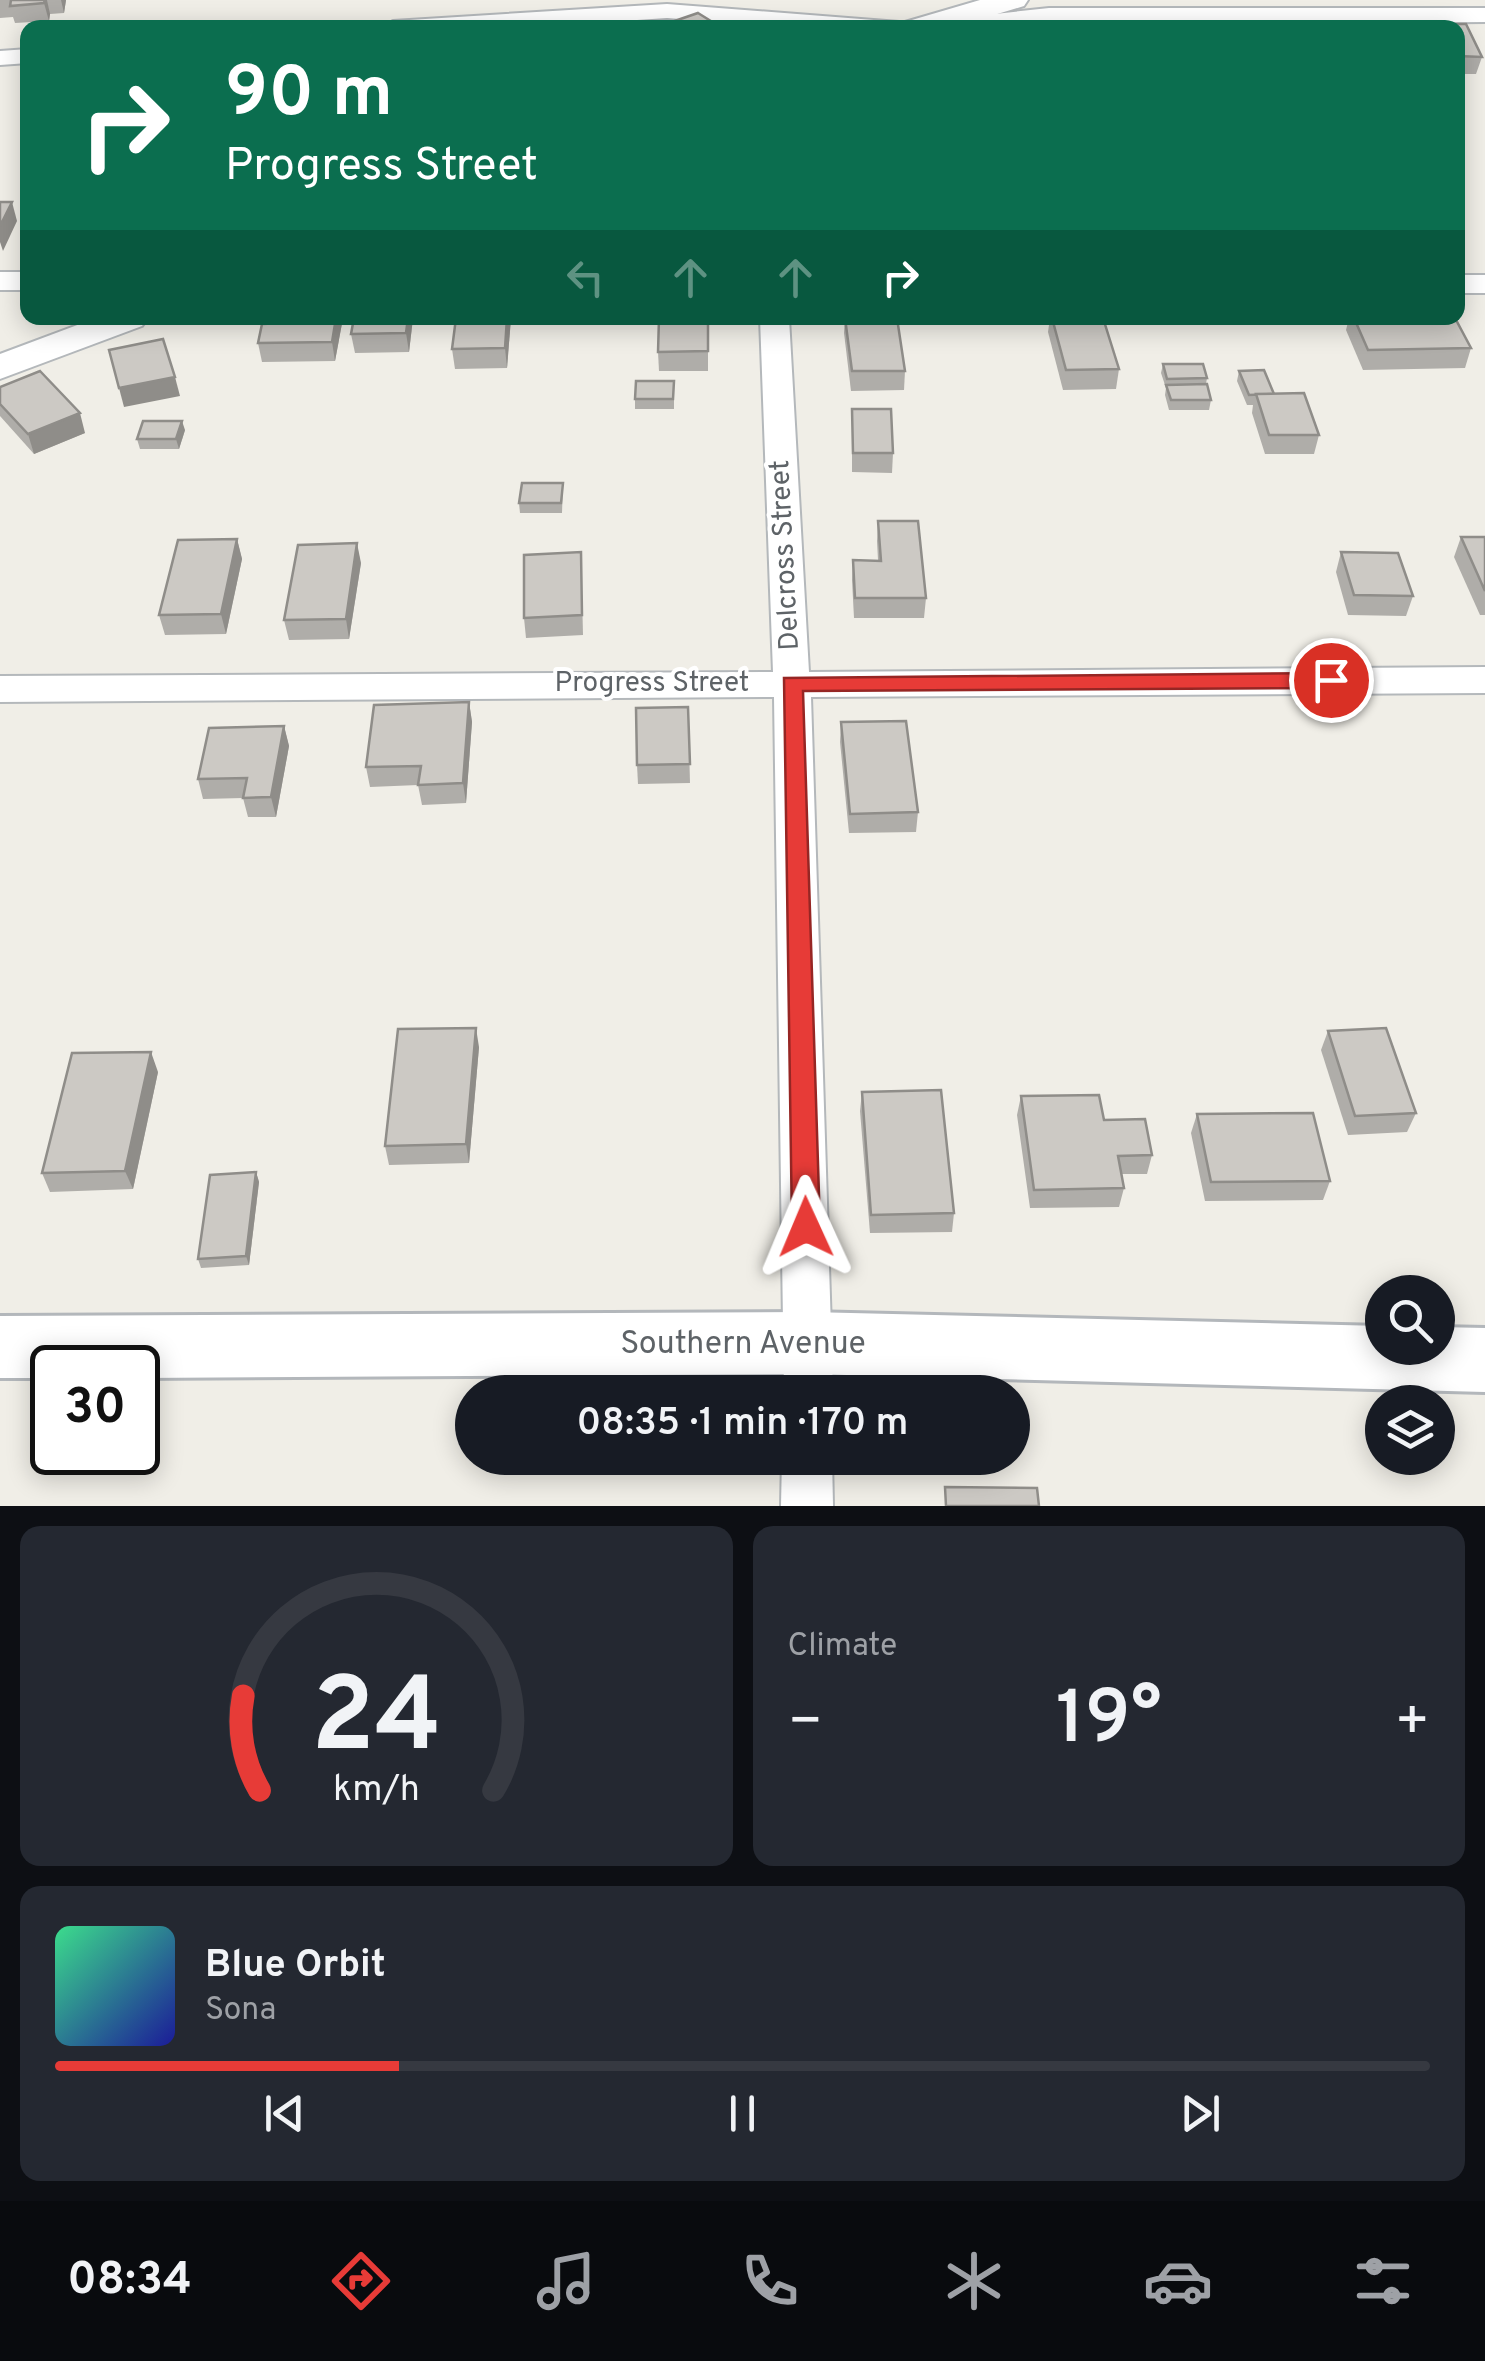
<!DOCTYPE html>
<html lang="en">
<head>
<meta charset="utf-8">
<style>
  :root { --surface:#171b24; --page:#242831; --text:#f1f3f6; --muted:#9ea1a6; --line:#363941; --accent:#e73b37 }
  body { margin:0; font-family:Overpass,sans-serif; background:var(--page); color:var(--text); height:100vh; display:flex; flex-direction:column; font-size:38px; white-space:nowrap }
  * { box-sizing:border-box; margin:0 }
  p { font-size:32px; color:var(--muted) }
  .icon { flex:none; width:55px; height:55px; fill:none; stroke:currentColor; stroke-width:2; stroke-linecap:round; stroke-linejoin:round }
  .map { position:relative; height:1506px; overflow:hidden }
  .side { display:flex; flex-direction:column; gap:20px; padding:20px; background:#0d0f14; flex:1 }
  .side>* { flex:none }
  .hud { position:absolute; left:20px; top:20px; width:1445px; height:305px; border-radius:20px; box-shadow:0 5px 25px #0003; background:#0b6e4f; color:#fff; overflow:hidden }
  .controls { position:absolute; left:1365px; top:1275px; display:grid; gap:20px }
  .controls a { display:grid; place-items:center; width:90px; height:90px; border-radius:50%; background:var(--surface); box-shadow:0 5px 25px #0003; font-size:50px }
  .speed { position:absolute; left:30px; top:1345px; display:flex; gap:20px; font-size:50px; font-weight:700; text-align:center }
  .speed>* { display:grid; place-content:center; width:130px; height:130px; border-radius:50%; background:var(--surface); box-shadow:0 5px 25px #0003; line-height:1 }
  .speed .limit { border:5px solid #111; border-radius:15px; background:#fff; color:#111 }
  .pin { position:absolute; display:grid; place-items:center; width:85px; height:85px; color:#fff; margin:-42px; border:5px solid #fff; border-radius:50%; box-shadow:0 2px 10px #0007 }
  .me { position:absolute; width:110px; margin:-55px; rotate:359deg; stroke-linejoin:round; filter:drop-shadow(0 0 8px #0008) }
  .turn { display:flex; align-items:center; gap:35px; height:210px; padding:0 40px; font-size:45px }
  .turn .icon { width:130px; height:130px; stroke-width:2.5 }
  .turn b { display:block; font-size:70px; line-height:85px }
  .lanes { display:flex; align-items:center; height:95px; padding:0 40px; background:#0003; justify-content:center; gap:50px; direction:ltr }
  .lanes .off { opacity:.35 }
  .big { font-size:75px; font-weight:600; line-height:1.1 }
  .side .widget { flex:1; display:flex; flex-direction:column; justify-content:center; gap:15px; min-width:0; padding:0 35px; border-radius:20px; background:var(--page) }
  .side .dial { align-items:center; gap:0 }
  .dial svg { height:260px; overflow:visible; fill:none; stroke:var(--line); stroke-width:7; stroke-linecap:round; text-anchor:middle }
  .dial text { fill:var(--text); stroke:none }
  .song { display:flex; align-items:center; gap:30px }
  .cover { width:120px; height:120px; border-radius:15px; background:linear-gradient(135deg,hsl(150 70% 55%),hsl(240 70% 35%)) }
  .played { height:10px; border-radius:5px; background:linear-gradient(90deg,var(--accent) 25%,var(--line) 25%) }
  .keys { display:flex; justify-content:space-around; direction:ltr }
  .heat { display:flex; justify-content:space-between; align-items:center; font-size:55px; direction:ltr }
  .side .tiles { flex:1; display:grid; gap:20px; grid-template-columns:1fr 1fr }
  .widget:last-child { grid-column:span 2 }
  .trip { position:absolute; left:455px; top:1375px; width:575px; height:100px; border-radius:50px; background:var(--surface); box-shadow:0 5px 25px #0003; font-weight:600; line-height:100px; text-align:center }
  .menu { display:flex; height:160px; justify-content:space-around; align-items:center; background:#090b0e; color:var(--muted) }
  .menu .icon { width:70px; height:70px }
  .menu .on { color:var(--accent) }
  .menu b { font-size:45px; color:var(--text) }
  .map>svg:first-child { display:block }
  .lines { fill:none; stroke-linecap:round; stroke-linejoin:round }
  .minor-casing { stroke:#b4b8bb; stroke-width:4 }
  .tertiary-casing { stroke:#b4b8bb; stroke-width:4 }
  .secondary-casing { stroke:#b3b7bb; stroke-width:6 }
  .minor { fill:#fff; fill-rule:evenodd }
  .tertiary { fill:#fff; fill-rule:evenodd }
  .secondary { fill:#fff; fill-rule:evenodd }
  .wall { fill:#afada9 }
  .shaded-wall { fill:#8f8d89 }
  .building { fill:#ccc9c4; stroke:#8f8d89; stroke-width:2.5 }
  .route { fill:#e73b37; stroke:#962624; stroke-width:2.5 }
  .labels { text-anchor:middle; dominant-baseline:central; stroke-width:8; stroke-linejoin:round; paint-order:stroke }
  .street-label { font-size:28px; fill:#5e6367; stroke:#fff }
  .near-street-label { font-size:32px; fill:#5e6367; stroke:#fff }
</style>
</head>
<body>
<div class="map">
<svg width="1485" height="1506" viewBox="0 0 1485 1506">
  <rect width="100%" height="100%" fill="#f0eee7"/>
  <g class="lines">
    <defs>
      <g id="minor">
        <polygon points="667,4 912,23 1049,8 1485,8 1485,22 797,28 667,18 517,28 381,28 393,21"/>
        <polygon points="28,49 28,63 0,65 0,51"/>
        <rect x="0" y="272" width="28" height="18"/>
        <rect x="1458" y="275" width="27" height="18"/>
        <polygon points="760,318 789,318 809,672 1485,667 1485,693 811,697 833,1392 784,1392 774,697 0,702 0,676 773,672"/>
        <polygon points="782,1458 832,1458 833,1506 781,1506"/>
      </g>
      <g id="tertiary">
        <polygon points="980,0 1028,0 1024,6 951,28 901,28 905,22"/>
        <polygon points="96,318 148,318 142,326 0,379 0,354"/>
      </g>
      <polygon id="secondary" points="809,1312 1382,1326 1382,1348 1438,1348 1438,1327 1485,1328 1485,1392 809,1374 138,1378 138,1368 52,1368 52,1378 0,1378 0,1316"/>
    </defs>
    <use href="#minor" class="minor-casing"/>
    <use href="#tertiary" class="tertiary-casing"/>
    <use href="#secondary" class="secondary-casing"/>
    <use href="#minor" class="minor"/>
    <use href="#tertiary" class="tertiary"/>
    <use href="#secondary" class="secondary"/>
  </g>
  <g class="wall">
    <polygon points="0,0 66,0 64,13 50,14 49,21 15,23 13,17 0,18"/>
    <polygon points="1429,24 1466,24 1482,57 1476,74 1458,74 1458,28 1428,28"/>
    <polygon points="343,318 335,361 262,362 258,343 285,323"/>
    <polygon points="413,318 409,352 355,353 351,334"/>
    <polygon points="511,318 507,368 455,369 452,349"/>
    <polygon points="708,318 708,371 659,371 658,352"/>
    <polygon points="845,318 905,371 904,390 851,391 844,333"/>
    <polygon points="1050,318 1103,318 1119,369 1116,389 1063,390 1048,332"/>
    <polygon points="1349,318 1396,318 1471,348 1465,368 1363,370 1346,330"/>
    <polygon points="1163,364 1207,378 1206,384 1211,400 1209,410 1169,410 1165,395 1166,388 1161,373"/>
    <polygon points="1239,371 1274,394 1319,435 1314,454 1265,454 1252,413 1253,405 1247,405 1237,381"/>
    <polygon points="674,381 674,409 635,409 635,399"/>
    <polygon points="0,387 85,433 34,454 0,416"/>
    <polygon points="852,409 893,453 892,473 852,472"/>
    <polygon points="185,430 179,449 140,449 137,439"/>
    <polygon points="563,483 562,513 520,513 519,503"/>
    <polygon points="878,521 926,598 924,618 854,618 852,580 853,560 878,560 877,541"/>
    <polygon points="1461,537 1485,537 1485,615 1480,615 1454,557"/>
    <polygon points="237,539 242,559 226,634 165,635 159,615"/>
    <polygon points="581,552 583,635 526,638 524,618"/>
    <polygon points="1341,552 1413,596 1406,616 1348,615 1336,572"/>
    <polygon points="361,563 349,639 289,640 284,620"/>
    <polygon points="469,702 472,722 466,803 422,805 418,785 370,787 366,767"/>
    <polygon points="688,707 690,783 638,784 637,765"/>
    <polygon points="841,722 918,812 916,832 849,833 840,742"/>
    <polygon points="284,726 289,746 276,817 248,817 243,798 203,799 198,779"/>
    <polygon points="1328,1031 1416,1113 1407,1132 1348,1135 1321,1050"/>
    <polygon points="479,1047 469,1163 389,1165 385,1146"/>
    <polygon points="158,1072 133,1189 50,1192 42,1173"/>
    <polygon points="862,1092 954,1213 952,1232 870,1233 860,1111"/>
    <polygon points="1021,1096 1104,1120 1152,1155 1147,1174 1121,1174 1124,1188 1119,1207 1030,1208 1017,1115"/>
    <polygon points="1197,1114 1330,1181 1323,1200 1205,1201 1191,1133"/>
    <polygon points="256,1172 259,1182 249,1265 201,1268 198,1259"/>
  </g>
  <g class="shaded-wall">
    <polygon points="45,0 47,0 50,14 49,21 44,3"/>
    <polygon points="61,0 66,0 64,13"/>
    <polygon points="12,202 17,221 3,251 0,242 0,226"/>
    <polygon points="336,318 343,318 335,361 332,342"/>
    <polygon points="408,318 413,318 409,352 406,333"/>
    <polygon points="507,318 511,318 507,368 505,348"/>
    <polygon points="175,377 180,396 124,407 119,388"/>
    <polygon points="80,413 85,433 34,454 28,434"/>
    <polygon points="182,421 185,430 179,449 176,439"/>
    <polygon points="237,539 242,559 226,634 221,614"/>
    <polygon points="357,543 361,563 349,639 346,619"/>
    <polygon points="469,702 472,722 466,803 463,783"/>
    <polygon points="284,726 289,746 276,817 271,797"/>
    <polygon points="476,1028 479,1047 469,1163 466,1144"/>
    <polygon points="151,1052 158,1072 133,1189 125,1171"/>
    <polygon points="256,1172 259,1182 249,1265 246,1256"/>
  </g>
  <g class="building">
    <polygon points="11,0 45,0 44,3 10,6"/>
    <polygon points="698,13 722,28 667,28 663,25"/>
    <polygon points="1429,24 1466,24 1482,57 1458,56 1458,28 1430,28"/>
    <polygon points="538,25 538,28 487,28 487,27"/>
    <polygon points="0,202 12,202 0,226"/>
    <polygon points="286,318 336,318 332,342 258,343 262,324 285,323"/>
    <polygon points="354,318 408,318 406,333 351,334"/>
    <polygon points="456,318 507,318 505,348 452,349"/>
    <polygon points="659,318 708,318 708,351 658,352"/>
    <polygon points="845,318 897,318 905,371 852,371"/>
    <polygon points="1052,318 1103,318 1119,369 1066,370"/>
    <polygon points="1354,318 1455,318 1471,348 1368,350"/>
    <polygon points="163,339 175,377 119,388 109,350"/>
    <polygon points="1163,364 1203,364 1207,378 1167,379"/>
    <polygon points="1264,370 1274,394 1249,395 1239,371"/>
    <polygon points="40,371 80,413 28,434 0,404 0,387"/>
    <polygon points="636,381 674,381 673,399 635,399"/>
    <polygon points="1207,384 1211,400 1171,400 1166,385"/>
    <polygon points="1304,393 1319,435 1269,435 1256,394"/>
    <polygon points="852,409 891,409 893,453 853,453"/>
    <polygon points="143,421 182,421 176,439 137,439"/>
    <polygon points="522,483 563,483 561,503 519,503"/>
    <polygon points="878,521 918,521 926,598 855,598 853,560 881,561"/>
    <polygon points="1461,537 1485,537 1485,591"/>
    <polygon points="237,539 221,614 159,615 178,540"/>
    <polygon points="357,543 346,619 284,620 298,545"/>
    <polygon points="581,552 582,615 524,618 524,555"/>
    <polygon points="1341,552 1398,553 1413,596 1354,595"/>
    <polygon points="469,702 463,783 418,785 421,766 366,767 374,705"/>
    <polygon points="688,707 690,764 637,765 636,708"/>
    <polygon points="906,721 918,812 850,814 841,722"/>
    <polygon points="284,726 271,797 243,798 247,778 198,779 209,728"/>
    <polygon points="476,1028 466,1144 385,1146 398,1029"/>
    <polygon points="1386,1028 1416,1113 1355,1116 1328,1031"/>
    <polygon points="151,1052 125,1171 42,1173 72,1053"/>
    <polygon points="941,1090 954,1213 871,1215 862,1092"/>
    <polygon points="1099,1095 1104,1120 1145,1119 1152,1155 1118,1156 1124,1188 1034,1190 1021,1096"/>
    <polygon points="1313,1113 1330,1181 1211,1182 1197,1114"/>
    <polygon points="256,1172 246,1256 198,1259 210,1175"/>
    <polygon points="945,1487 1037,1488 1039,1506 946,1506"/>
  </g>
  <polygon class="route" points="1331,673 1342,680 1331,688 803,691 820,1227 816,1236 806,1239 796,1236 792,1227 784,678"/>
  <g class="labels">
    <g class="street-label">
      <text transform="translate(786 555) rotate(-93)">Delcross Street</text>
      <text x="652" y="684">Progress Street</text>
    </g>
    <g class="near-street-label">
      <text x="743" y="1345">Southern Avenue</text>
    </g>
  </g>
</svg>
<div class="controls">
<a><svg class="icon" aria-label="search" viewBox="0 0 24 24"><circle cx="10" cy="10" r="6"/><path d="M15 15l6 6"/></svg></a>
<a><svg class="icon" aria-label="layers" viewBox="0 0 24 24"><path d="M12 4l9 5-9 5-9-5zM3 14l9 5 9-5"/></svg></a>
</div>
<div class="speed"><div class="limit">30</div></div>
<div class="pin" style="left:1331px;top:680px;background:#d93025"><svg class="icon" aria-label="arrive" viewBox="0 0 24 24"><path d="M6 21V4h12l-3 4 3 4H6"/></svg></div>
<svg class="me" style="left:806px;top:1227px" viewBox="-20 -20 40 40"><path d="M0-17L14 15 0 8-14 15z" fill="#e73b37" stroke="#fff" stroke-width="4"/></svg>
<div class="trip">08:35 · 1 min · 170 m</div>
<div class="hud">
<div class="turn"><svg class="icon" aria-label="right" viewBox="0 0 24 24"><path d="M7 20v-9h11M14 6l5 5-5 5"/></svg><div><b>90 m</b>Progress Street</div></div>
<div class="lanes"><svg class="icon off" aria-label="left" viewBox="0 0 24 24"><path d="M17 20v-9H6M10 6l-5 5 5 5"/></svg><svg class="icon off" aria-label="ahead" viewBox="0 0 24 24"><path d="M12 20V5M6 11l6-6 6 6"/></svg><svg class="icon off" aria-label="ahead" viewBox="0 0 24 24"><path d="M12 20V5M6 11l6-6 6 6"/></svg><svg class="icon" aria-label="right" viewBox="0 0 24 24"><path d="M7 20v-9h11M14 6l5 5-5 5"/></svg></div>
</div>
</div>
<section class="side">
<div class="tiles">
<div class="widget dial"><svg viewBox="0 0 100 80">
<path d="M14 69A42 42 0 1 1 86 69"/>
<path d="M14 69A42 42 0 0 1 9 40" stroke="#e73b37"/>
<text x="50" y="56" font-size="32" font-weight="700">24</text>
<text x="50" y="72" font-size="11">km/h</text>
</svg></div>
<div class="widget"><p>Climate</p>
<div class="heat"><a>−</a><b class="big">19°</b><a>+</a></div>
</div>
<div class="widget">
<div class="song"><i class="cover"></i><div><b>Blue Orbit</b><p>Sona</p></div></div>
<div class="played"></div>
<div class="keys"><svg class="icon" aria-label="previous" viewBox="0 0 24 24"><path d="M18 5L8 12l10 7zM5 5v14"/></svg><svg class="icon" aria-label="pause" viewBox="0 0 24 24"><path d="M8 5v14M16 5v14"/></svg><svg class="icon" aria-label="next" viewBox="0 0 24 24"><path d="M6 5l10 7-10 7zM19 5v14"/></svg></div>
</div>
</div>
</section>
<nav class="menu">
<b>08:34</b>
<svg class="icon on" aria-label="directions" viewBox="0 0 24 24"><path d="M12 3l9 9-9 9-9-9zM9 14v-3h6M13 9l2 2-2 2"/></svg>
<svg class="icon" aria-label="music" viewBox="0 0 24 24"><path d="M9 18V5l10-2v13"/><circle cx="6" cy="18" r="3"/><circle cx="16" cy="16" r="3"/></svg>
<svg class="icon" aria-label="phone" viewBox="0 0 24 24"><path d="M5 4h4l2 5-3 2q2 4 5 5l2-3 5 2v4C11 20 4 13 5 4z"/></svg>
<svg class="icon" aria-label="climate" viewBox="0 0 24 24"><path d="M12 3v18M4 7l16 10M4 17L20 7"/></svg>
<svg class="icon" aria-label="car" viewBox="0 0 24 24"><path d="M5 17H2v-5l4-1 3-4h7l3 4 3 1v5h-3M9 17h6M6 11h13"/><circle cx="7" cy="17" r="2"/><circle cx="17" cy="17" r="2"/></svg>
<svg class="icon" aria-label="filters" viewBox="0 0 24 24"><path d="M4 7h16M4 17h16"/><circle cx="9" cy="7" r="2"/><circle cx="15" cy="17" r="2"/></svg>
</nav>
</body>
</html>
